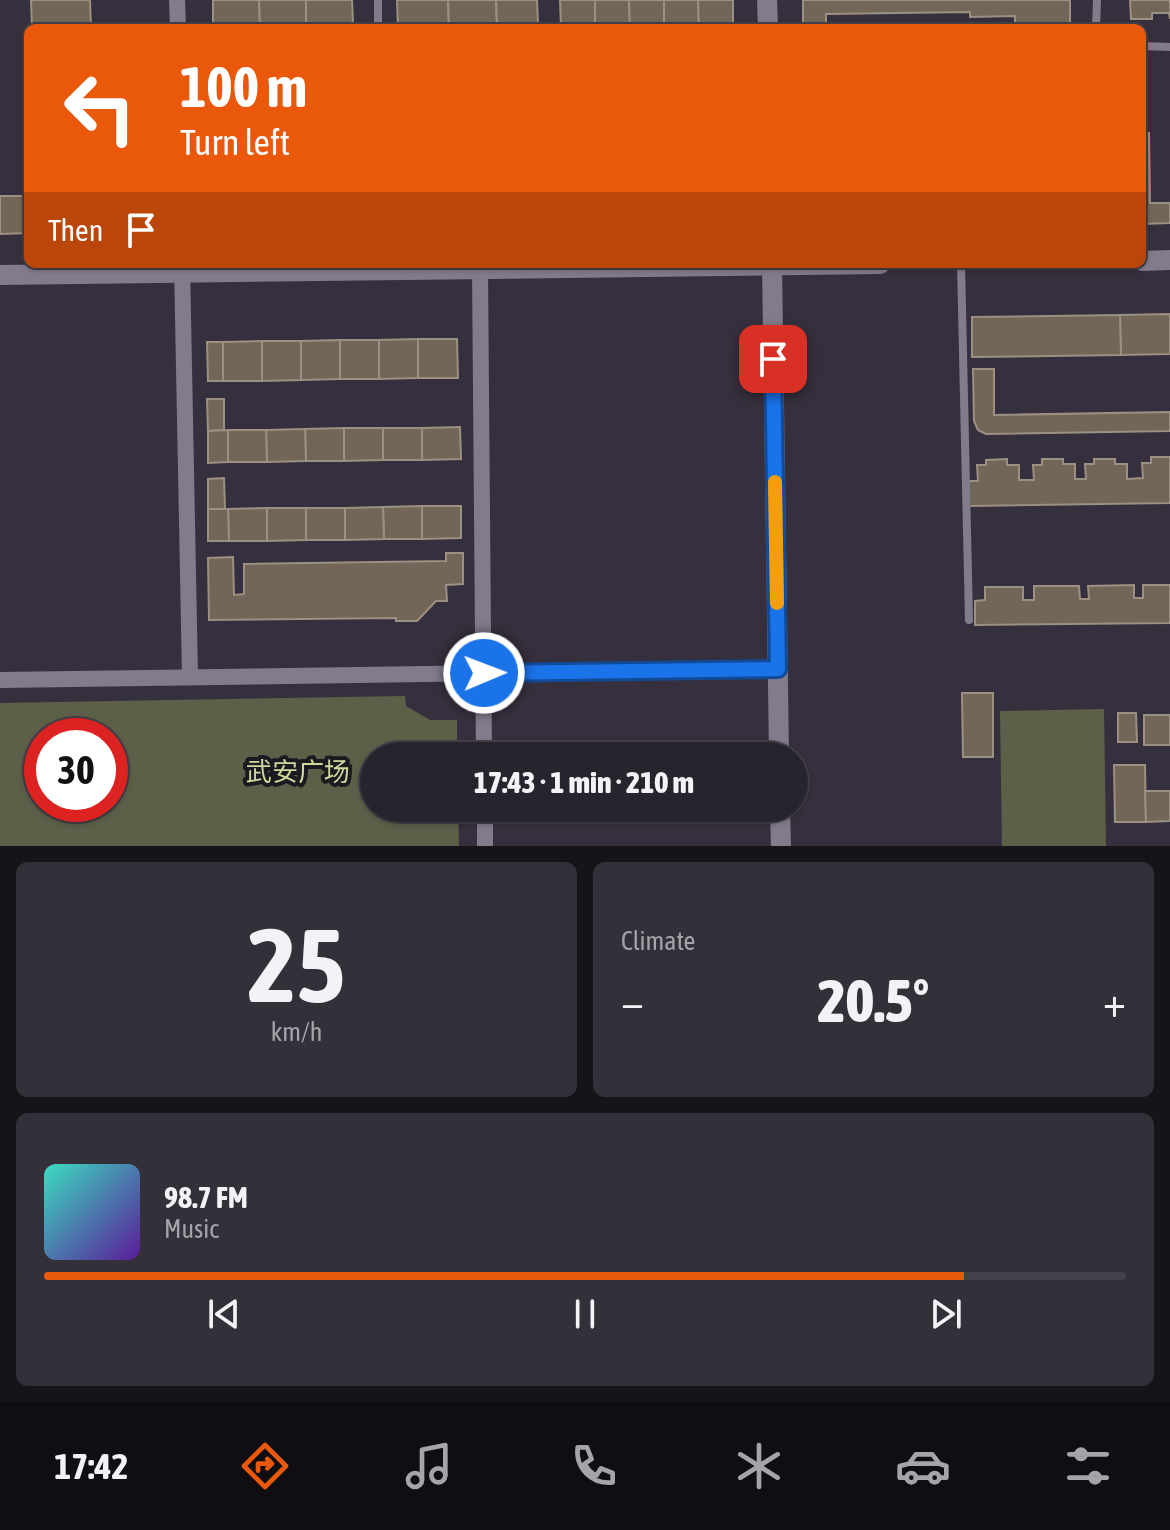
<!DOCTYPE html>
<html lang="en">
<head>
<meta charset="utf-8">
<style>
  :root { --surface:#28242e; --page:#34303a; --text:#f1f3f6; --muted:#a5a4aa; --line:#44414a; --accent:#ea580c }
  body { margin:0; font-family:"Asap Condensed","Noto Sans SC",sans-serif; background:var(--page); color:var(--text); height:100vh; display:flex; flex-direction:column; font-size:30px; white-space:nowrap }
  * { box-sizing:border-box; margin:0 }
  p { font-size:26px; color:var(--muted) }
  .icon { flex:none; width:44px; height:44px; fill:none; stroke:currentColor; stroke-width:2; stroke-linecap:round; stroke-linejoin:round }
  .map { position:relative; height:846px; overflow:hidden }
  .sheet { display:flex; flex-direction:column; gap:16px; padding:16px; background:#161419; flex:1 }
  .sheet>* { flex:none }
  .hud { position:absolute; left:24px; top:24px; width:1122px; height:244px; border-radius:12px; box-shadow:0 2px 6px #0004,0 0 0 2px var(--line); background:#ea580c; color:#fff; overflow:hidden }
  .speed { position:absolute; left:24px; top:718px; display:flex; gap:16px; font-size:40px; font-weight:700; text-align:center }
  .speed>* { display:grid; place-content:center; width:104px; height:104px; border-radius:50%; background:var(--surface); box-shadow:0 2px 6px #0004,0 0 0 2px var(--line); line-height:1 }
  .speed .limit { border:12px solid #d22; background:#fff; color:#111 }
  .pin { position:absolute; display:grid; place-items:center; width:68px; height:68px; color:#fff; margin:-34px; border-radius:16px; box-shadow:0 4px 12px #0006 }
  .me { position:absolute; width:88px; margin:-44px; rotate:89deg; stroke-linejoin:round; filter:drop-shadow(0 0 6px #0008) }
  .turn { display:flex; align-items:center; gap:28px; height:168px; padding:0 24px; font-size:36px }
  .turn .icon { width:104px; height:104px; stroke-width:2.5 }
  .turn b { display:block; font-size:56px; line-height:68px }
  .then { display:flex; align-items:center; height:76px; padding:0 24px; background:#0003; gap:16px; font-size:30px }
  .big { font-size:60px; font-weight:800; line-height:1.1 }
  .sheet .card { flex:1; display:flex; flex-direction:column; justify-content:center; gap:12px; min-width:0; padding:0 28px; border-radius:12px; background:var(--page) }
  .sheet .dial { align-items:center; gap:0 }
  .dial b { font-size:104px; line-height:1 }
  .song { display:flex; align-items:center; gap:24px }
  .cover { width:96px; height:96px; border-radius:12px; background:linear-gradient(135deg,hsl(170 70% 55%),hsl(270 70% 35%)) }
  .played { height:8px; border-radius:4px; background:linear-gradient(90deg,var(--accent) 85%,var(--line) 85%) }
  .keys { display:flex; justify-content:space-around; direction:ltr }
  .heat { display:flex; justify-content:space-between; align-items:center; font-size:44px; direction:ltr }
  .sheet .tiles { flex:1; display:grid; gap:16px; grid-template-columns:1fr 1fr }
  .card:last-child { grid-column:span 2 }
  .trip { position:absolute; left:360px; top:742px; width:448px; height:80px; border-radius:40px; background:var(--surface); box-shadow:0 2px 6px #0004,0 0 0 2px var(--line); font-weight:800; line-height:80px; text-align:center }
  .tabs { display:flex; height:128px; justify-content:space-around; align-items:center; background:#100e12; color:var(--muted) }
  .tabs .icon { width:56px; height:56px }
  .tabs .selected { color:var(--accent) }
  .tabs b { font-size:36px; color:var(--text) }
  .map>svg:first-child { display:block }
  .green { fill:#5c6049; fill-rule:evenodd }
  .building { fill:#716658; stroke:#9b9081; stroke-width:2 }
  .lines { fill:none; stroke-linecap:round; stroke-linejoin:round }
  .service { stroke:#827b8c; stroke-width:8 }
  .minor { stroke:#827b8c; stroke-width:16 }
  .tertiary { stroke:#827b8c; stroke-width:20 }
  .route-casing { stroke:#114b97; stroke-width:20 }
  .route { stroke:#1a73e8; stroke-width:14 }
  .slow { stroke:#f59e0b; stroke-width:14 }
  .labels { text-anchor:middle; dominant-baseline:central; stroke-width:8; stroke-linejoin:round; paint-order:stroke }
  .park-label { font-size:26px; fill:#cfd79d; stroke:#1c1920 }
</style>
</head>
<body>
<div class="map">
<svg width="1170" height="846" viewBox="0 0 1170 846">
  <rect width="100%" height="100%" fill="#36303e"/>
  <g class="green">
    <path d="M 405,696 L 406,706 L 430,720 L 457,720 L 457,756 L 374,756 L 374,808 L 458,808 L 459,846 L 0,846 L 0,703 ZM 42,736 L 110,736 L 110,804 L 42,804 Z"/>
    <polygon points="1104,709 1106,846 1002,846 1000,711"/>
  </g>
  <g class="building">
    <polygon points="31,0 90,0 91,28 32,28"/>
    <polygon points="213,0 259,0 260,26 213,27"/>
    <polygon points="259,0 306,0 306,25 260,26"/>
    <polygon points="306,0 352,0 353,23 306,25"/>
    <polygon points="397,0 448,0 449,27 398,28"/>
    <polygon points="448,0 496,0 497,25 449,27"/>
    <polygon points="496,0 537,0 538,24 497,25"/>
    <polygon points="560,0 595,0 595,28 561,28"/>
    <polygon points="595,0 629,0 630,28 595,28"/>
    <polygon points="629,0 664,0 664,28 630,28"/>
    <polygon points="664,0 698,0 699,28 664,28"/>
    <polygon points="698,0 733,0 733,27 699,28"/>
    <polygon points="803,0 1070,0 1070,27 1015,28 1015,16 970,17 970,12 826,14 826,28 803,28"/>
    <polygon points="1130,0 1170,0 1170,19 1169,13 1152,13 1152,19 1131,19"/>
    <polygon points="1142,133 1149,133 1150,203 1170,203 1170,223 1142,224"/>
    <polygon points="0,196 28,196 28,233 0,234"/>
    <polygon points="1170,314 1170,354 1121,355 1120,315"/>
    <polygon points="1120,315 1121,355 972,357 972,317"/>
    <polygon points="418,339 418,378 379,379 379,340"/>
    <polygon points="418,339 457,339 458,378 418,378"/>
    <polygon points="340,340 340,379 301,380 301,341"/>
    <rect x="340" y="340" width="39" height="39"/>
    <polygon points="262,341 262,381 223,381 223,342"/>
    <polygon points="262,341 301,341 301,380 262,381"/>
    <polygon points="207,342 223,342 223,381 208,381"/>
    <polygon points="973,369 994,369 994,415 1170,412 1170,431 986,434 978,430 974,421"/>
    <polygon points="207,399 224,399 224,430 208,431"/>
    <polygon points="460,427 461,459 422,460 422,428"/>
    <polygon points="344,428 344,461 306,461 305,429"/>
    <polygon points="344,428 383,428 383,460 344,461"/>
    <rect x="383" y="428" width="39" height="32"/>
    <polygon points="305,429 306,461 267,462 266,430"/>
    <polygon points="228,430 228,462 208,463 208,431"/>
    <polygon points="228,430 266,430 267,462 228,462"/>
    <polygon points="1151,457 1170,457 1170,503 969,506 968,481 978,481 977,465 986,465 986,460 1007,459 1007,465 1019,465 1019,480 1034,480 1033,465 1042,465 1042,459 1063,459 1063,464 1075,464 1075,479 1086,479 1085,464 1094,464 1094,459 1115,459 1115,464 1127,464 1127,479 1143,478 1142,463 1151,463"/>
    <polygon points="224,478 225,509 208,509 208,479"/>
    <polygon points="422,506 461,506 461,538 422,539"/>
    <polygon points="422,506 422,539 384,539 383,507"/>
    <polygon points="383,507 384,539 345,540 345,508"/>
    <polygon points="267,508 306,508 306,540 267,541"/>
    <polygon points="267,508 267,541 229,541 228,509"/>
    <rect x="306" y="508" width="39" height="32"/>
    <polygon points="208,509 228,509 229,541 208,541"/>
    <polygon points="446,553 463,553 463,584 446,585 447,601 436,601 417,621 396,621 396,618 209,620 208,558 233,557 234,595 244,594 244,564 446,561"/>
    <polygon points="1134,585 1134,598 1143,598 1143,585 1170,585 1170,623 975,625 975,601 985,600 985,587 1023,587 1023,600 1034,600 1034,586 1079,586 1080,599 1089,599 1088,586"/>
    <polygon points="962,693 993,693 993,757 963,757"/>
    <polygon points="1118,713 1136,713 1137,742 1118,742"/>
    <rect x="1144" y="715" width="26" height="30"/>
    <polygon points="1114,765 1145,765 1146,822 1115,822"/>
    <polygon points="1145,791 1170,791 1170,821 1146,822"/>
  </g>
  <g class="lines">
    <g class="service">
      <polyline points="378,0 378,28"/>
      <polyline points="1096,28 1097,0"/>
      <polyline points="1142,46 1170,47"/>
      <polyline points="961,264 969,620"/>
    </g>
    <g class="minor">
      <polyline points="177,0 178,28"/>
      <polyline points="182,264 190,677"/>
      <polyline points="480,269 484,756"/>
      <polyline points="0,680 778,669"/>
      <polyline points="485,808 485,846"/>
    </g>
    <g class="tertiary">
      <polyline points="767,0 768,28"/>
      <polyline points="1142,261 1170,260"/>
      <polyline points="772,264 779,756"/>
      <polyline points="0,275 880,264"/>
      <polyline points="780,808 781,846"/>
    </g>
  </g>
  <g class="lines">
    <defs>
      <polyline id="route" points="484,673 778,669 773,359"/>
    </defs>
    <use href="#route" class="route-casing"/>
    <use href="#route" class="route"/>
    <polyline class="slow" points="775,482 777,603"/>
  </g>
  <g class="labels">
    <g class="park-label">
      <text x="298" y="772">武安广场</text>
    </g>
  </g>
</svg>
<div class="speed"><div class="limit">30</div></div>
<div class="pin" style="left:773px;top:359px;background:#d93025"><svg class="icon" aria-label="arrive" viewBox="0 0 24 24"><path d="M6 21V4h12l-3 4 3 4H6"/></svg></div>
<svg class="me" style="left:484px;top:673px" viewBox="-20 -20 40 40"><circle r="17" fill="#1a73e8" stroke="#fff" stroke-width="3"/><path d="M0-11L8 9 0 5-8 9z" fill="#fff"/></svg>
<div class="trip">17:43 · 1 min · 210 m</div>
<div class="hud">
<div class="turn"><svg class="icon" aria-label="left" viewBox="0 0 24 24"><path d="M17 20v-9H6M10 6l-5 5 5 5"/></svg><div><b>100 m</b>Turn left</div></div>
<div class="then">Then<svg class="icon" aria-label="arrive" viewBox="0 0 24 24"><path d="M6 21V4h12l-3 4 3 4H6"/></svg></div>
</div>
</div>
<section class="sheet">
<div class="tiles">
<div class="card dial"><b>25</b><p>km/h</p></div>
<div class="card"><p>Climate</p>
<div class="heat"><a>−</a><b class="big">20.5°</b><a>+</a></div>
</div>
<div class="card">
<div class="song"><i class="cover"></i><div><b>98.7 FM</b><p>Music</p></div></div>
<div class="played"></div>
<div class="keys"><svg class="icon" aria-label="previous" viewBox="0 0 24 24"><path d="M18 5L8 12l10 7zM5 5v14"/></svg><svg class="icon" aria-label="pause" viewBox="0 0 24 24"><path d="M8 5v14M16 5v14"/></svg><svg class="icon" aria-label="next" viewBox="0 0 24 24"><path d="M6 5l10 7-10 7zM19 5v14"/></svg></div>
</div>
</div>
</section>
<nav class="tabs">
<b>17:42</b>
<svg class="icon selected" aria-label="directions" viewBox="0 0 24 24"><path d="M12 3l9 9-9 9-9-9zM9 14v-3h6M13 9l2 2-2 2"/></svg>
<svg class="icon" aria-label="music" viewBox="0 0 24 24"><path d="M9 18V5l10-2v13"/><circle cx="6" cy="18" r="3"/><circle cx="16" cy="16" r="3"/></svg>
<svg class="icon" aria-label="phone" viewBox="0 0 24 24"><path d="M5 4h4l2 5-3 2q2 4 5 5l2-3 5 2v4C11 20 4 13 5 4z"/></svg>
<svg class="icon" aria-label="climate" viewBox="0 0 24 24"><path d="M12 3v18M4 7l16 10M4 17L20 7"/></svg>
<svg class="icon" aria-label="car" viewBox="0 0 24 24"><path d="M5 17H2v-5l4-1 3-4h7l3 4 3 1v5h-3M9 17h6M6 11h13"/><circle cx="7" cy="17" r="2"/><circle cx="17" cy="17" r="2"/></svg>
<svg class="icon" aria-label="filters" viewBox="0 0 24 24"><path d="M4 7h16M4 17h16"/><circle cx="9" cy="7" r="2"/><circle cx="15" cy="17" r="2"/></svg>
</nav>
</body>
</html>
